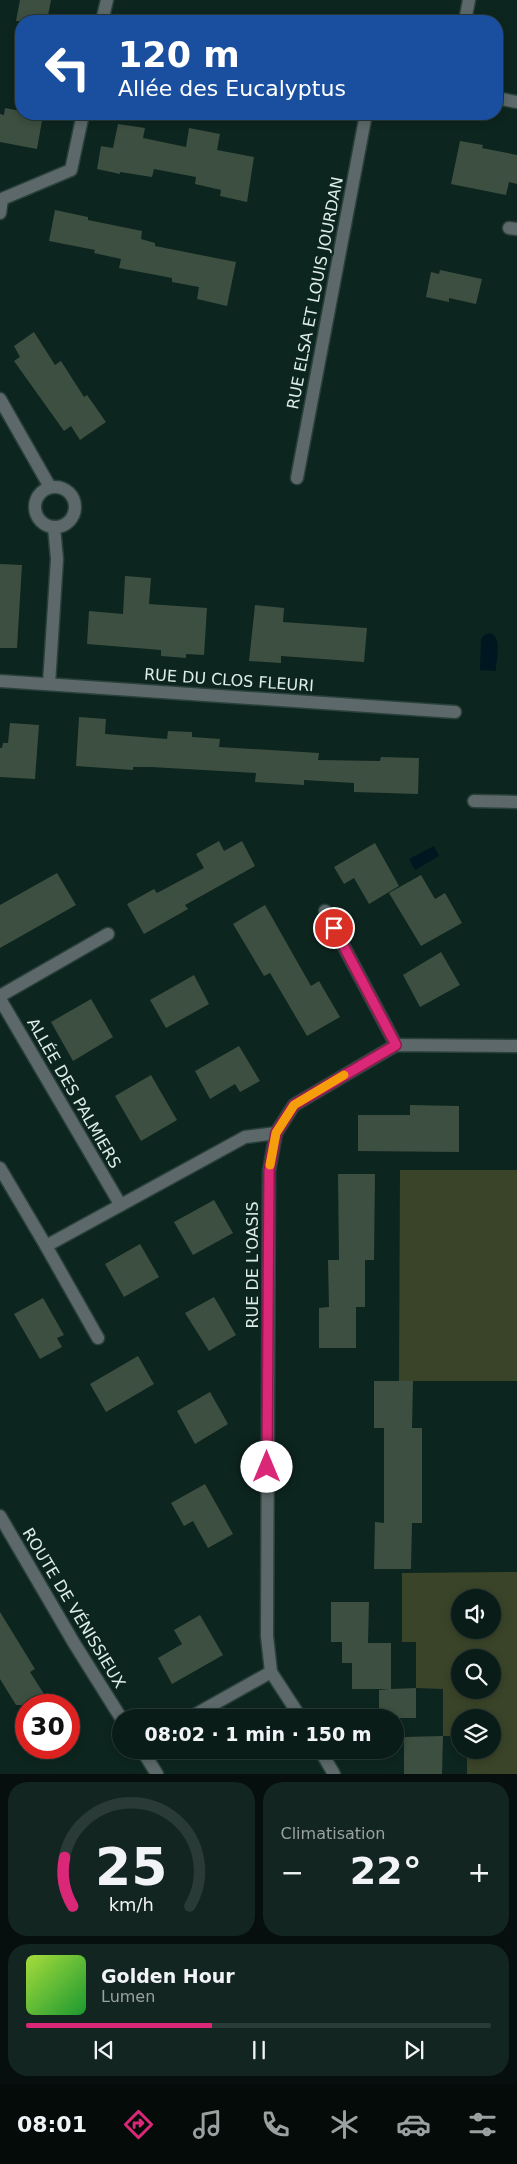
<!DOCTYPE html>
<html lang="fr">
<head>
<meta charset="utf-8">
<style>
  :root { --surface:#0a1c17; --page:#132520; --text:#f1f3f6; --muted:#99a1a1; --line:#2a3a36; --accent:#db2777 }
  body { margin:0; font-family:"DejaVu Sans",sans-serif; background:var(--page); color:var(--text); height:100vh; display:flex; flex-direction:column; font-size:19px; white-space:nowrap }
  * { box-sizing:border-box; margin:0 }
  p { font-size:16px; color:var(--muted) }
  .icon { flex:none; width:28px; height:28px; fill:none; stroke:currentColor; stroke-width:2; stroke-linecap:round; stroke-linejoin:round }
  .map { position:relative; height:1774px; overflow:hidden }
  .drawer { display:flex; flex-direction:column; gap:8px; padding:8px; background:#060f0d; flex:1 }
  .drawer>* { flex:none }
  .guide { position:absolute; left:15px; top:15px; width:488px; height:105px; border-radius:20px; box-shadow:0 2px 8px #0003,0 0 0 1px var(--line); background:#1a4fa0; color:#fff; overflow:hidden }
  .controls { position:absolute; left:451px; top:1589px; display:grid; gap:10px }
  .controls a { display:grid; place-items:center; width:50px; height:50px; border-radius:50%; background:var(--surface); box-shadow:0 2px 8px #0003,0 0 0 1px var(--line); font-size:25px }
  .speed { position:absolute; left:15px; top:1694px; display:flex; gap:10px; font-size:25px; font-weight:700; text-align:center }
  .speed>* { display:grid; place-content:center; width:65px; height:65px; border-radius:50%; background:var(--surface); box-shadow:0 2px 8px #0003,0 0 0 1px var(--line); line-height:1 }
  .speed .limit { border:8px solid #d22; background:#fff; color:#111 }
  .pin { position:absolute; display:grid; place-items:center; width:42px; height:42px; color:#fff; margin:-21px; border:2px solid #fff; border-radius:50%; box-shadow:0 1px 5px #0007 }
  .me { position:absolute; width:55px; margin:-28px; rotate:0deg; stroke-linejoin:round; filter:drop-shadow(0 0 4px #0008) }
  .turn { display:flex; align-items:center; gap:18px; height:105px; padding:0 20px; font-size:22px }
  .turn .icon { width:65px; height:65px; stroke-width:2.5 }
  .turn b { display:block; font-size:35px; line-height:42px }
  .big { font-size:38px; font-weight:700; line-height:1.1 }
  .drawer .card { flex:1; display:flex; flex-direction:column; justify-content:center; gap:8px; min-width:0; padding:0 18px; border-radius:20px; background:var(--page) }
  .drawer .dial { align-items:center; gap:0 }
  .dial svg { height:130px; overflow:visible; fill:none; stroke:var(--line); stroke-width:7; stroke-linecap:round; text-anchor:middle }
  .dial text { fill:var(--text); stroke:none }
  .song { display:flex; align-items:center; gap:15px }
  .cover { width:60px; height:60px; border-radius:8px; background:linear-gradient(135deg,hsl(80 70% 55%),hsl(130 70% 35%)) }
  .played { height:5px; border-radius:2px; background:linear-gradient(90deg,var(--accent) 40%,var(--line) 40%) }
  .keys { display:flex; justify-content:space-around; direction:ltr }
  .heat { display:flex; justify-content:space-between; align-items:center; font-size:28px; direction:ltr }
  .drawer .tiles { flex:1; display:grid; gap:8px; grid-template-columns:1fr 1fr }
  .card:last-child { grid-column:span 2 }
  .trip { position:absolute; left:112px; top:1709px; width:292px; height:50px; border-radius:25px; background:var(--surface); box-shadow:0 2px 8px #0003,0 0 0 1px var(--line); font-weight:700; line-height:50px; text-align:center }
  .tab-bar { display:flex; height:80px; justify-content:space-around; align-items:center; background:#040b09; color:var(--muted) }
  .tab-bar .icon { width:35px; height:35px }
  .tab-bar .active { color:var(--accent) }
  .tab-bar b { font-size:22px; color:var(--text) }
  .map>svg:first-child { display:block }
  .green { fill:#3a4428; fill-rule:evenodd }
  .water { fill:#001620 }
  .building { fill:#3d4f40 }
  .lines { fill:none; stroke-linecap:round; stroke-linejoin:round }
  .pedestrian-casing { stroke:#2a413b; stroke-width:15 }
  .minor-casing { stroke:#2a413b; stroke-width:15 }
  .pedestrian { stroke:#5c6869; stroke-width:12 }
  .minor { stroke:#5c6869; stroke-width:12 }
  .route-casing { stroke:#8e194d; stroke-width:12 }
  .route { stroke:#db2777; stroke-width:9 }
  .slow { stroke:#f59e0b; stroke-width:9 }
  .labels { text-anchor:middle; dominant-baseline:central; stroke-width:5; stroke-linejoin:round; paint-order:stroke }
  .street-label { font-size:16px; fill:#ddece7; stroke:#0d251f }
</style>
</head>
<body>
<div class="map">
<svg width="517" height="1774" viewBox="0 0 517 1774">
  <rect width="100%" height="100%" fill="#0d251f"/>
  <g class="green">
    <polygon points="400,1170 517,1170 517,1381 399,1381"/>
    <path d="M 517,1572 L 517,1774 L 467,1774 L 467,1750 L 492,1750 L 492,1718 L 460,1718 L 460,1736 L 443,1736 L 443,1689 L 416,1688 L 416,1642 L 402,1642 L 402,1573 ZM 460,1598 L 492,1598 L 492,1630 L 460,1630 ZM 460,1658 L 492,1658 L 492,1690 L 460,1690 Z"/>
  </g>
  <g class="water">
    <path d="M 490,633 C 503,638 496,659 496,671 L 480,670 L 481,639 L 484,635 Z"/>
    <polygon points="434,846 439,856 415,870 409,859"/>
  </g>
  <g class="building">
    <polygon points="20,0 51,0 47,21 16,21"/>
    <polygon points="5,108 21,111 21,114 43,115 37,149 0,142 0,114 4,115"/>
    <polygon points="118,124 145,128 143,138 186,147 189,128 220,134 217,150 254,157 247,202 220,196 221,190 195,184 196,177 154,169 152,177 120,172 120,174 97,169 101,146 113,148"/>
    <polygon points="460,141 483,145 482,148 517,155 517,184 509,182 506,195 451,184"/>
    <polygon points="55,210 88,217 88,220 142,231 141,239 155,243 155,246 236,262 227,306 197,299 199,287 172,282 172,278 119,268 121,259 94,253 95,250 49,241"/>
    <polygon points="440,270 482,279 476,304 449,298 449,302 426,297 431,272 439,274"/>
    <polygon points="34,332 55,365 61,361 84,397 87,395 106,422 80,440 71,426 64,431 14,361 20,357 14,346"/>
    <polygon points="0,564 22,565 17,648 0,648"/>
    <polygon points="125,576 151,578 149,604 207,608 204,655 186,654 186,658 161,656 161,650 87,644 89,611 123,614"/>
    <polygon points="255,605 284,608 283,622 367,628 364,662 281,656 281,663 249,661"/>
    <polygon points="79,717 106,719 105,734 167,739 168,731 192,732 192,737 220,739 219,747 319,753 318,760 380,761 381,757 419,758 418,794 354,792 354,783 304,780 304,785 255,782 256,773 151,767 133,767 133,770 76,766"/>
    <polygon points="10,723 39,725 35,779 0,777 0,748 2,748 3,743 8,743"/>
    <polygon points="219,841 224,851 242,841 255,866 185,905 188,909 144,934 127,904 154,889 157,893 204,868 196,854"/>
    <polygon points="375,843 399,886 369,904 354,878 344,884 334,867"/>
    <polygon points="57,873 76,905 0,948 0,905"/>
    <polygon points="421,875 435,899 445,893 462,923 421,946 389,893"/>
    <polygon points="265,905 311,986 319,981 340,1017 307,1036 270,973 264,976 233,924"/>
    <polygon points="441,952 460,985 420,1007 403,975"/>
    <polygon points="194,975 209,1004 166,1028 150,1000"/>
    <polygon points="91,999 113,1037 73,1061 51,1022"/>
    <polygon points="239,1046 260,1081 240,1092 235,1084 210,1099 195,1071"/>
    <polygon points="151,1075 177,1120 141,1141 115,1096"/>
    <polygon points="410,1105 459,1106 459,1152 358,1151 358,1115 410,1115"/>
    <polygon points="338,1174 375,1174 374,1260 365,1260 365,1307 356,1307 356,1348 319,1348 319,1308 329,1307 328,1260 339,1260"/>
    <polygon points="214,1200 233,1233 193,1255 174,1222"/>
    <polygon points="140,1244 159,1277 124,1297 105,1264"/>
    <polygon points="214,1297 236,1335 209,1351 185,1313"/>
    <polygon points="43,1298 64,1335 57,1338 62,1347 40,1359 14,1314"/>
    <polygon points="138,1356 154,1384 106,1412 90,1384"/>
    <polygon points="374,1381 413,1381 412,1428 422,1428 422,1523 412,1523 411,1569 374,1569 375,1522 384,1523 384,1428 374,1428"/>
    <polygon points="210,1392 228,1424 195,1444 177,1411"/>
    <polygon points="205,1484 233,1534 208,1548 193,1521 184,1526 171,1503"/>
    <polygon points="331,1602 369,1602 368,1643 391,1643 391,1689 416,1688 416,1718 379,1718 379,1690 389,1689 352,1689 352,1663 342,1663 342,1642 331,1642"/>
    <polygon points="0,1612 35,1669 30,1672 51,1705 16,1705 0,1679"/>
    <polygon points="200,1615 223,1655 172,1684 158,1658 182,1644 174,1630"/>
    <polygon points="443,1736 442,1774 404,1774 404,1737"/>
  </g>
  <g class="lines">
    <defs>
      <polyline id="pedestrian" points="49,684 57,559 54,527"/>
      <g id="minor">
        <polyline points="102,21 107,0"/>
        <polyline points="465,21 469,0"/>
        <polyline points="496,98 517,102"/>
        <polyline points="0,213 2,199 71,170 83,114"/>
        <polyline points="509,228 517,229"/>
        <polyline points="0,399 50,487"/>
        <polyline points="297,478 366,114"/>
        <circle cx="55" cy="507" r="20"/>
        <polyline points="0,681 455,712"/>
        <polyline points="474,801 517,802"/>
        <polyline points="325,911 396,1045"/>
        <polyline points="0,996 108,934"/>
        <polyline points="0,999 120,1204"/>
        <polyline points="0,1168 46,1246 245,1137 276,1133"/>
        <polyline points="46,1246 98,1338"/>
        <polyline points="0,1516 74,1643 121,1718"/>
        <polyline points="189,1718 271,1672"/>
        <polyline points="301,1718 271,1672 267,1636 269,1171 276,1133 294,1105 396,1045 517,1046"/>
        <polyline points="142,1750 157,1774"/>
        <polyline points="320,1750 334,1774"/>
      </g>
    </defs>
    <use href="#pedestrian" class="pedestrian-casing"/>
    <use href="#minor" class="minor-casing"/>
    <use href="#pedestrian" class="pedestrian"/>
    <use href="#minor" class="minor"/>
  </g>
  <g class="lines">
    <defs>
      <polyline id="route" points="267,1467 269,1171 276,1133 294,1105 396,1045 334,928"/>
    </defs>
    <use href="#route" class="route-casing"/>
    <use href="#route" class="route"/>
    <polyline class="slow" points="270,1165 276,1133 294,1105 344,1075"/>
  </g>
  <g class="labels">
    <g class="street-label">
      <text transform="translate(315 293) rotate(-79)">RUE ELSA ET LOUIS JOURDAN</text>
      <text transform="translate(229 680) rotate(4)">RUE DU CLOS FLEURI</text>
      <text transform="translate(74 1093) rotate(60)">ALLÉE DES PALMIERS</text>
      <text transform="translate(252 1265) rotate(-90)">RUE DE L'OASIS</text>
      <text transform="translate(74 1608) rotate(59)">ROUTE DE VÉNISSIEUX</text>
    </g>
  </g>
</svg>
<div class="controls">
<a><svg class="icon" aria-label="sound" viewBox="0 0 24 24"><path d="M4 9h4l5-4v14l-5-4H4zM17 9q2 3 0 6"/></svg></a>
<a><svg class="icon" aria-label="search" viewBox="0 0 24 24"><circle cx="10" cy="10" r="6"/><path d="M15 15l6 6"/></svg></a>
<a><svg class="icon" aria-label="layers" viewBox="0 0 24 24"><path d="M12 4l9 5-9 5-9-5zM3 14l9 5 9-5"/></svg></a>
</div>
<div class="speed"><div class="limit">30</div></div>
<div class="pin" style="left:334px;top:928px;background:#d93025"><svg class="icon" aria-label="arrive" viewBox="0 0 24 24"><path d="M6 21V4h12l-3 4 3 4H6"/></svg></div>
<svg class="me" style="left:267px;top:1467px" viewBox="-20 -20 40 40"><circle r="19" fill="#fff"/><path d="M0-13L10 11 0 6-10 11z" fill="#db2777"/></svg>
<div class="trip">08:02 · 1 min · 150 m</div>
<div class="guide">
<div class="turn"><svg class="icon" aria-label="left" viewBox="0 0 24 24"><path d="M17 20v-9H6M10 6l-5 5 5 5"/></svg><div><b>120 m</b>Allée des Eucalyptus</div></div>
</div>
</div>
<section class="drawer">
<div class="tiles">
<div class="card dial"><svg viewBox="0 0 100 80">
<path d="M14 69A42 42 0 1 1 86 69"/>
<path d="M14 69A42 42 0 0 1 9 39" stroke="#db2777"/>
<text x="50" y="56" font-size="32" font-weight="700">25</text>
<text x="50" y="72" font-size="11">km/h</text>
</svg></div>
<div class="card"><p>Climatisation</p>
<div class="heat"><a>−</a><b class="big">22°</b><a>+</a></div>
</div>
<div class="card">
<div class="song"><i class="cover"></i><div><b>Golden Hour</b><p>Lumen</p></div></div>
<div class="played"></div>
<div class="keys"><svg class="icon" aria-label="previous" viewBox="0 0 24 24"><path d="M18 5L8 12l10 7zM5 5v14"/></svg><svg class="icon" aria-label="pause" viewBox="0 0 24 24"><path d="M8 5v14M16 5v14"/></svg><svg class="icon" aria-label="next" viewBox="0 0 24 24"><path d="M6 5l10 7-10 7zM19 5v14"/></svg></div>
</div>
</div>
</section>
<nav class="tab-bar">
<b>08:01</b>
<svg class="icon active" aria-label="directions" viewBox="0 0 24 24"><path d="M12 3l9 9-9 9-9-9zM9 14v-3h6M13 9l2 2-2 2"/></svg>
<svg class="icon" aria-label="music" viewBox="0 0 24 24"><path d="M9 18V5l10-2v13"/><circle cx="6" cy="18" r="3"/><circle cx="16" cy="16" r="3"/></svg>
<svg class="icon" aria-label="phone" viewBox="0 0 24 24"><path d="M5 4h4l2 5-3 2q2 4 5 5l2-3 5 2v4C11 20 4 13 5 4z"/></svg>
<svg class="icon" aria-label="climate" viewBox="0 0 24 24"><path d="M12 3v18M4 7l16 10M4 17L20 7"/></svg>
<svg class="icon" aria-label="car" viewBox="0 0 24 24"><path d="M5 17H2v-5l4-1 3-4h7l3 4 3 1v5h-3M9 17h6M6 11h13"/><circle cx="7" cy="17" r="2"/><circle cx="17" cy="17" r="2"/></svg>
<svg class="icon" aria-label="filters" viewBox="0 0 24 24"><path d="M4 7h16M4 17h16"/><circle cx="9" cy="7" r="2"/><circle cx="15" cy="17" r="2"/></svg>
</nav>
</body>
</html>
